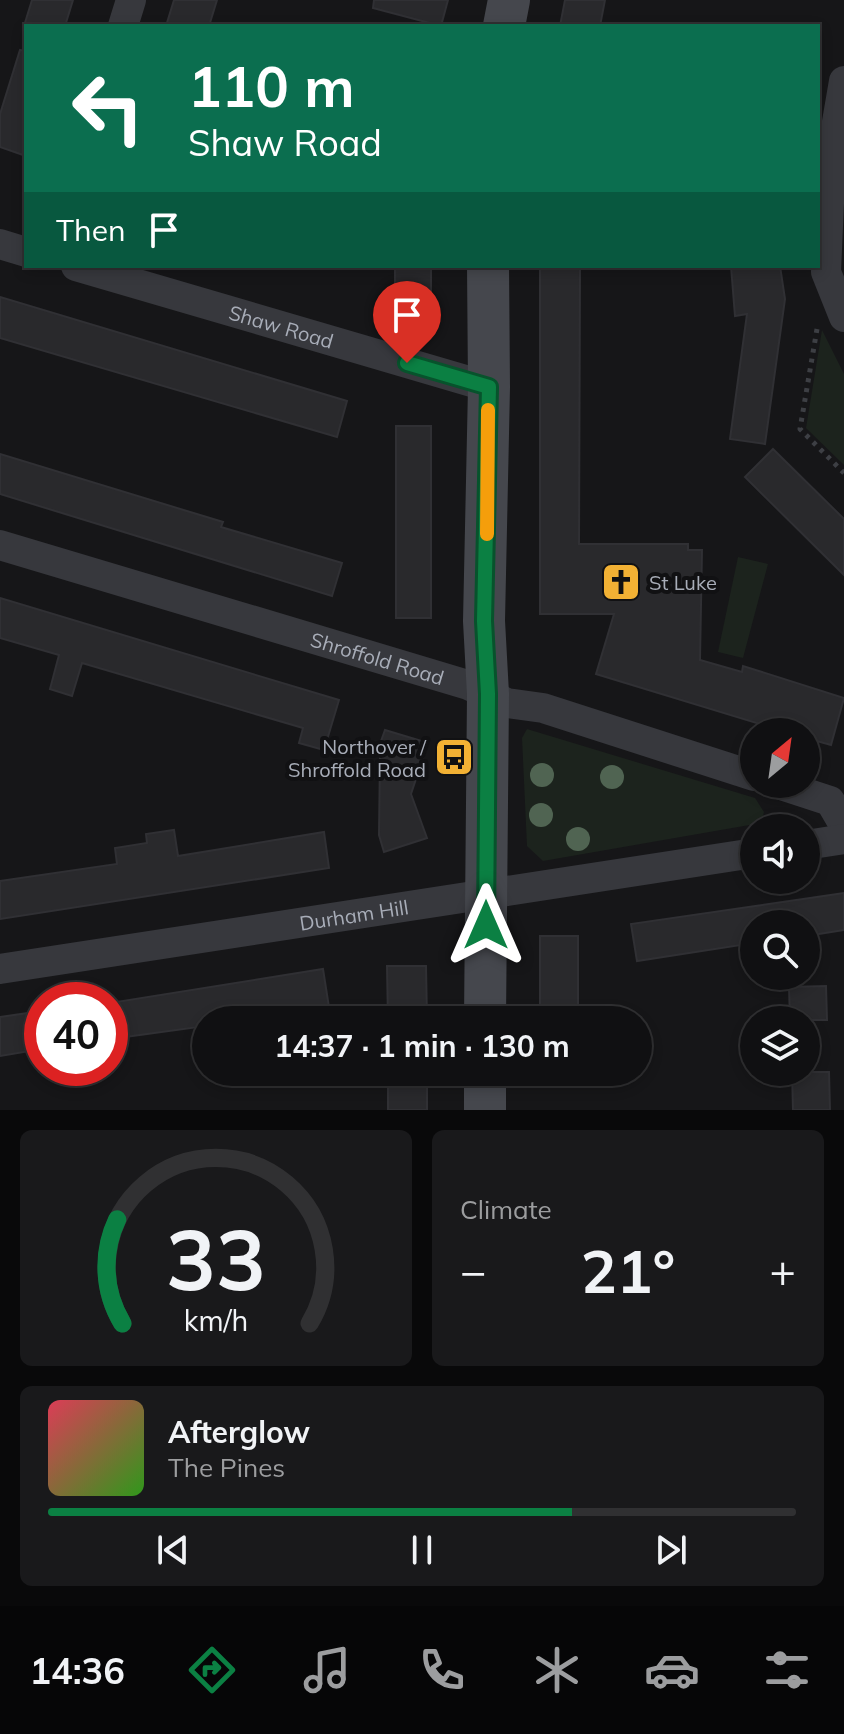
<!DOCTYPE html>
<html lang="en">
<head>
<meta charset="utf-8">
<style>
  :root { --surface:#101012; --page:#19191b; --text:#f1f3f6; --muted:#9c9d9f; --line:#303032; --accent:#0b8043 }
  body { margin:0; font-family:Mulish,sans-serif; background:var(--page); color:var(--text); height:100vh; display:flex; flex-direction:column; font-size:30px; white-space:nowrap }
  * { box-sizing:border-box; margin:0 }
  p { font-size:26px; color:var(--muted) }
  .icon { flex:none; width:44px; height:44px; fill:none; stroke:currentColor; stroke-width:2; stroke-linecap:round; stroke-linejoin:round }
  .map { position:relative; height:1110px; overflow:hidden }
  .sheet { display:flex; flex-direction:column; gap:20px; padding:20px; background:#09090a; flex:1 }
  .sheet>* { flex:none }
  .guide { position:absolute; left:24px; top:24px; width:796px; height:244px; border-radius:0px; box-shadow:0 4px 12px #0003,0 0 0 2px var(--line); background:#0b6e4f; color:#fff; overflow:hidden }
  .needle { width:52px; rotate:29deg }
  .buttons { position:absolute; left:740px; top:718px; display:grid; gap:16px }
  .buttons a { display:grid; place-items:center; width:80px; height:80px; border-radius:50%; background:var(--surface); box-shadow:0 4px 12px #0003,0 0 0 2px var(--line); font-size:40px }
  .speed { position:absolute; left:24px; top:982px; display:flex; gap:16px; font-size:40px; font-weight:700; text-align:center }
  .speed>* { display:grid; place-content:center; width:104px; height:104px; border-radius:50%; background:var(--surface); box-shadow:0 4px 12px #0003,0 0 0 2px var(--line); line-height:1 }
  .speed .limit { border:12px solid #d22; background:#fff; color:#111 }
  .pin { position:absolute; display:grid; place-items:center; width:68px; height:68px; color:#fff; margin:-82px -34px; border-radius:50% 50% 50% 0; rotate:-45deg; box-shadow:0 0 8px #0007 }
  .pin .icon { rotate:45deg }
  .me { position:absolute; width:88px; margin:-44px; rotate:0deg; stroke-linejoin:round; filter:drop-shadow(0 0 6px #0008) }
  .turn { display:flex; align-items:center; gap:28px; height:168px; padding:0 32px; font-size:36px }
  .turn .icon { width:104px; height:104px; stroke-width:2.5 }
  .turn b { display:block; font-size:56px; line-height:68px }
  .then { display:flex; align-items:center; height:76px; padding:0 32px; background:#0003; gap:16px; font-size:30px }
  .big { font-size:60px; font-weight:700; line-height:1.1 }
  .sheet .widget { flex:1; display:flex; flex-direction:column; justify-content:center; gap:12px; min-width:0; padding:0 28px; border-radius:12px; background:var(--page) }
  .sheet .dial { align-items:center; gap:0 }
  .dial svg { height:208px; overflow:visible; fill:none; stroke:var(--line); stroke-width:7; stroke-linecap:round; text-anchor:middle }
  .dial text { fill:var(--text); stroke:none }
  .song { display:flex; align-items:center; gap:24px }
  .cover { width:96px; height:96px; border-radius:12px; background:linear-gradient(135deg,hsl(350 70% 55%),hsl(110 70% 35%)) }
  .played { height:8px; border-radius:4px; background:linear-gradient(90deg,var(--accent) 70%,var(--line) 70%) }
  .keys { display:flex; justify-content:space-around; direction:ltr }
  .heat { display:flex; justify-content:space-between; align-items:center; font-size:44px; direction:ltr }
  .sheet .tiles { flex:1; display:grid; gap:20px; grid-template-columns:1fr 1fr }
  .widget:last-child { grid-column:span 2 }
  .trip { position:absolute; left:192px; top:1006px; width:460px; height:80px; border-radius:40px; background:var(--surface); box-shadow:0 4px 12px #0003,0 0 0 2px var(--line); font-weight:700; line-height:80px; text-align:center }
  .menu { display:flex; height:128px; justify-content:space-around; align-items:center; background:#060607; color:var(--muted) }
  .menu .icon { width:56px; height:56px }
  .menu .selected { color:var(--accent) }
  .menu b { font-size:36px; color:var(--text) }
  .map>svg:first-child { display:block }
  .green { fill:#1c231d }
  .building { fill:#29292c; stroke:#303034; stroke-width:2 }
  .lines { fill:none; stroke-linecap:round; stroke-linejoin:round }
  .path { stroke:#3d3f44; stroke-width:5; stroke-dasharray:4 6; stroke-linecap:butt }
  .street { stroke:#37383d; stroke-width:30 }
  .secondary { stroke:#45474d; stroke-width:42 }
  .tree { fill:#506452 }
  .route-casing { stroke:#07532c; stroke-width:20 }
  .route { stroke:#0b8043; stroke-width:14 }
  .slow { stroke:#f59e0b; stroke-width:14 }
  .labels { text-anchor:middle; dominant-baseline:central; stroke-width:8; stroke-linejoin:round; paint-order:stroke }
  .street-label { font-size:20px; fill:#a8adb8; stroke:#111113 }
  .poi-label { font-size:20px; fill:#a8adb8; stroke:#111113; text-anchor:start }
</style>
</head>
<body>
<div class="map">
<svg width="844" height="1110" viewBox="0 0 844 1110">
  <rect width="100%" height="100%" fill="#161618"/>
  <g class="green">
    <polygon points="822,330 844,374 844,465 806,428"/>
    <polygon points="738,557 768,564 743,658 718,652"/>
    <polygon points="527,729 755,798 764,812 761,823 543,861 527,846 522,738"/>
  </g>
  <g class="building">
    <polygon points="32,0 73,0 65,26 24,26"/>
    <polygon points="174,0 217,0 209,26 166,26"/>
    <polygon points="374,0 448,0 441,26 373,8"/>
    <polygon points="565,0 605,0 600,26 560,26"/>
    <polygon points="20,50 26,51 26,156 0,147 0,114"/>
    <rect x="395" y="266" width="36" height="45"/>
    <polygon points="540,266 580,266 579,544 688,544 688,550 702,550 700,660 742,672 743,666 844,698 831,745 806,738 806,732 786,732 596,674 614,614 540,614"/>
    <polygon points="731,266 780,266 785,299 765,444 730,439 747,314 735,316"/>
    <polygon points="0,297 347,401 337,437 0,338"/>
    <rect x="396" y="426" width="35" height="192"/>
    <polygon points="773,449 844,519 844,575 745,477"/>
    <polygon points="0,454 223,522 221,527 342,563 332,596 0,494"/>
    <polygon points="0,598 339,700 324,750 299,743 303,728 82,663 72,696 50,689 59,655 0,638"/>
    <polygon points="385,730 428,743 411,794 427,838 384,852 379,835 380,756 376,755"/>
    <polygon points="174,830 178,856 324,832 329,868 0,919 0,881 117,864 115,848 147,843 146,834"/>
    <polygon points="844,893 844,930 806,936 806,924 754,924 754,943 637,961 631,924"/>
    <rect x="540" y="936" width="38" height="84"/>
    <polygon points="387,966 426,966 427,1020 388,1020"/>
    <polygon points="323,969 331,1020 306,1020 305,1011 243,1020 206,1020 206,1026 110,1039 110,1003"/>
    <polygon points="826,986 827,1020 790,1020 789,987"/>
    <polygon points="42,1011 42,1049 0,1056 0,1017"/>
    <rect x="388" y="1072" width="39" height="38"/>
    <polygon points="792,1072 829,1072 830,1110 793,1110"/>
  </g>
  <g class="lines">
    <polyline class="path" points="817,329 800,429 844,473"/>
    <g class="street">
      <polyline points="123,26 131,0"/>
      <polyline points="844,81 831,157 826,272 844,317"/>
      <polyline points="0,244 26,252"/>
      <path id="s1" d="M 76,266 L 489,387"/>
      <path id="s2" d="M 0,545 L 468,685 L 507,703 L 543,708 L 754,776"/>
      <polyline points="778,784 830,801 844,825"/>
      <polyline points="806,845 844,839"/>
      <path id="s3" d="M 0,969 L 754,853"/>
    </g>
    <g class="secondary">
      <polyline points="504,26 509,0"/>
      <polyline points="485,1020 488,694 484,621 489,387 488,266"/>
      <polyline points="485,1110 485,1072"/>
    </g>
  </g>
  <g class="tree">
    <circle cx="542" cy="775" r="12"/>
    <circle cx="612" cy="777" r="12"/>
    <circle cx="541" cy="815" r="12"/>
    <circle cx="578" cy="839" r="12"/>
  </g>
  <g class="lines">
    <defs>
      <polyline id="route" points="407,363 489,387 484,621 488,694 486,925"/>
    </defs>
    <use href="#route" class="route-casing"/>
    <use href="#route" class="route"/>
    <polyline class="slow" points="487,534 488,410"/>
  </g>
  <defs>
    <symbol id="church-square" viewBox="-11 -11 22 22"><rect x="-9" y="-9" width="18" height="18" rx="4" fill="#f2b134" stroke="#111113"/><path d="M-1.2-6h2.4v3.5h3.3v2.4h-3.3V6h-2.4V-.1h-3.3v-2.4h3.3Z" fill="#111"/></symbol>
    <symbol id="bus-square" viewBox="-11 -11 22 22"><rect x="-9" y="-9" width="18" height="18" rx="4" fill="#f2b134" stroke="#111113"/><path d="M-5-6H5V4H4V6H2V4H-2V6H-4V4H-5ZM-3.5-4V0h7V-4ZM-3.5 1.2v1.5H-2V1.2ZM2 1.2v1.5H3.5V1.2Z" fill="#111"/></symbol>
  </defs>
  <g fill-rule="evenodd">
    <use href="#church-square" x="599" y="560" width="44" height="44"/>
    <use href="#bus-square" x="432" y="735" width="44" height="44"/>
  </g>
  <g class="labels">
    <g class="street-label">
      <text stroke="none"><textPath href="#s1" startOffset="214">Shaw Road</textPath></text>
      <text stroke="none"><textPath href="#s2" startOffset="394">Shroffold Road</textPath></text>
      <text stroke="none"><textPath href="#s3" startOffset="358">Durham Hill</textPath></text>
    </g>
    <g class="poi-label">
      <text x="649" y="582">St Luke</text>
      <text x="426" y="746" text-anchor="end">Northover /<tspan x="426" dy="23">Shroffold Road</tspan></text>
    </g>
  </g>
</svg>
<div class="buttons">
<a><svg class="needle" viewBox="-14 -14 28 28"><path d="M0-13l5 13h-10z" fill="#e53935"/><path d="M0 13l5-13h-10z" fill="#9c9d9f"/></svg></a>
<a><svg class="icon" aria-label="sound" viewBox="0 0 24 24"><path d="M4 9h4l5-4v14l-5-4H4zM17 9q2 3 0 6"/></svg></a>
<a><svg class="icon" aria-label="search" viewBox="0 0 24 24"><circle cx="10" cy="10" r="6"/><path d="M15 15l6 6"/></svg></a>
<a><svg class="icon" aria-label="layers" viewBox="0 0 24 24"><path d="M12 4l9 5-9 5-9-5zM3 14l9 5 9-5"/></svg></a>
</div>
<div class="speed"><div class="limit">40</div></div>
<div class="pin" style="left:407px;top:363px;background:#d93025"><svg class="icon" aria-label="arrive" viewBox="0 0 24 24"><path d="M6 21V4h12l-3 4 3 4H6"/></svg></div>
<svg class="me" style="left:486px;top:925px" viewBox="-20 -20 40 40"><path d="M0-17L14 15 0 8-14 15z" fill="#0b8043" stroke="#fff" stroke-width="4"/></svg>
<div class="trip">14:37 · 1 min · 130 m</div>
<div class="guide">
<div class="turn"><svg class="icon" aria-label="left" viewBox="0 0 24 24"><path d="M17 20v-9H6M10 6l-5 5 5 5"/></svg><div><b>110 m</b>Shaw Road</div></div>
<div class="then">Then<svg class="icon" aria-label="arrive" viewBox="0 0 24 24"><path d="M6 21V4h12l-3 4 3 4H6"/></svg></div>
</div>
</div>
<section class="sheet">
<div class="tiles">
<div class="widget dial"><svg viewBox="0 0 100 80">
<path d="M14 69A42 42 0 1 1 86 69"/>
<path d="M14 69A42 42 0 0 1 12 29" stroke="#0b8043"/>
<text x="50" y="56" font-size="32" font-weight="700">33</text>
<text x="50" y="72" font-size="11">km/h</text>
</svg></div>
<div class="widget"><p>Climate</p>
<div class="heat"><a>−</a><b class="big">21°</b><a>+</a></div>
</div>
<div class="widget">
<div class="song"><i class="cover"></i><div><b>Afterglow</b><p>The Pines</p></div></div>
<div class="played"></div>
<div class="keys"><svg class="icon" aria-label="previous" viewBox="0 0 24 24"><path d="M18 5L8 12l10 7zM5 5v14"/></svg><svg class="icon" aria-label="pause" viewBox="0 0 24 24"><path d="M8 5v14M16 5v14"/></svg><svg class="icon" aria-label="next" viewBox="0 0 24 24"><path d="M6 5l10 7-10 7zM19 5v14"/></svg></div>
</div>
</div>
</section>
<nav class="menu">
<b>14:36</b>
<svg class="icon selected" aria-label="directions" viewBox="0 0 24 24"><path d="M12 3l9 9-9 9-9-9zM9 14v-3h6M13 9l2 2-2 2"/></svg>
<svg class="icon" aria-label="music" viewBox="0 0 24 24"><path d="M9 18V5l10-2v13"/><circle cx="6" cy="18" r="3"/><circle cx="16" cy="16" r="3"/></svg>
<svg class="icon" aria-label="phone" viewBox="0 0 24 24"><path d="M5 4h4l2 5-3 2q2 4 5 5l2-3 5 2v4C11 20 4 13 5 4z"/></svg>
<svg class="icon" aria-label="climate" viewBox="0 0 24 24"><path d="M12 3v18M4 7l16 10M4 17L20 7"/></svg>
<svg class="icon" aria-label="car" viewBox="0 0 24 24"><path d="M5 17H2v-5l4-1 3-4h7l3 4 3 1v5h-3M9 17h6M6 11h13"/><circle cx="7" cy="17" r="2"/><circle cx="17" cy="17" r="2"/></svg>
<svg class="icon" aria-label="filters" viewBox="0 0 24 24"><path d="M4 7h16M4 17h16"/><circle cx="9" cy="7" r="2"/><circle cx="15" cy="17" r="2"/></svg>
</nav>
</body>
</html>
